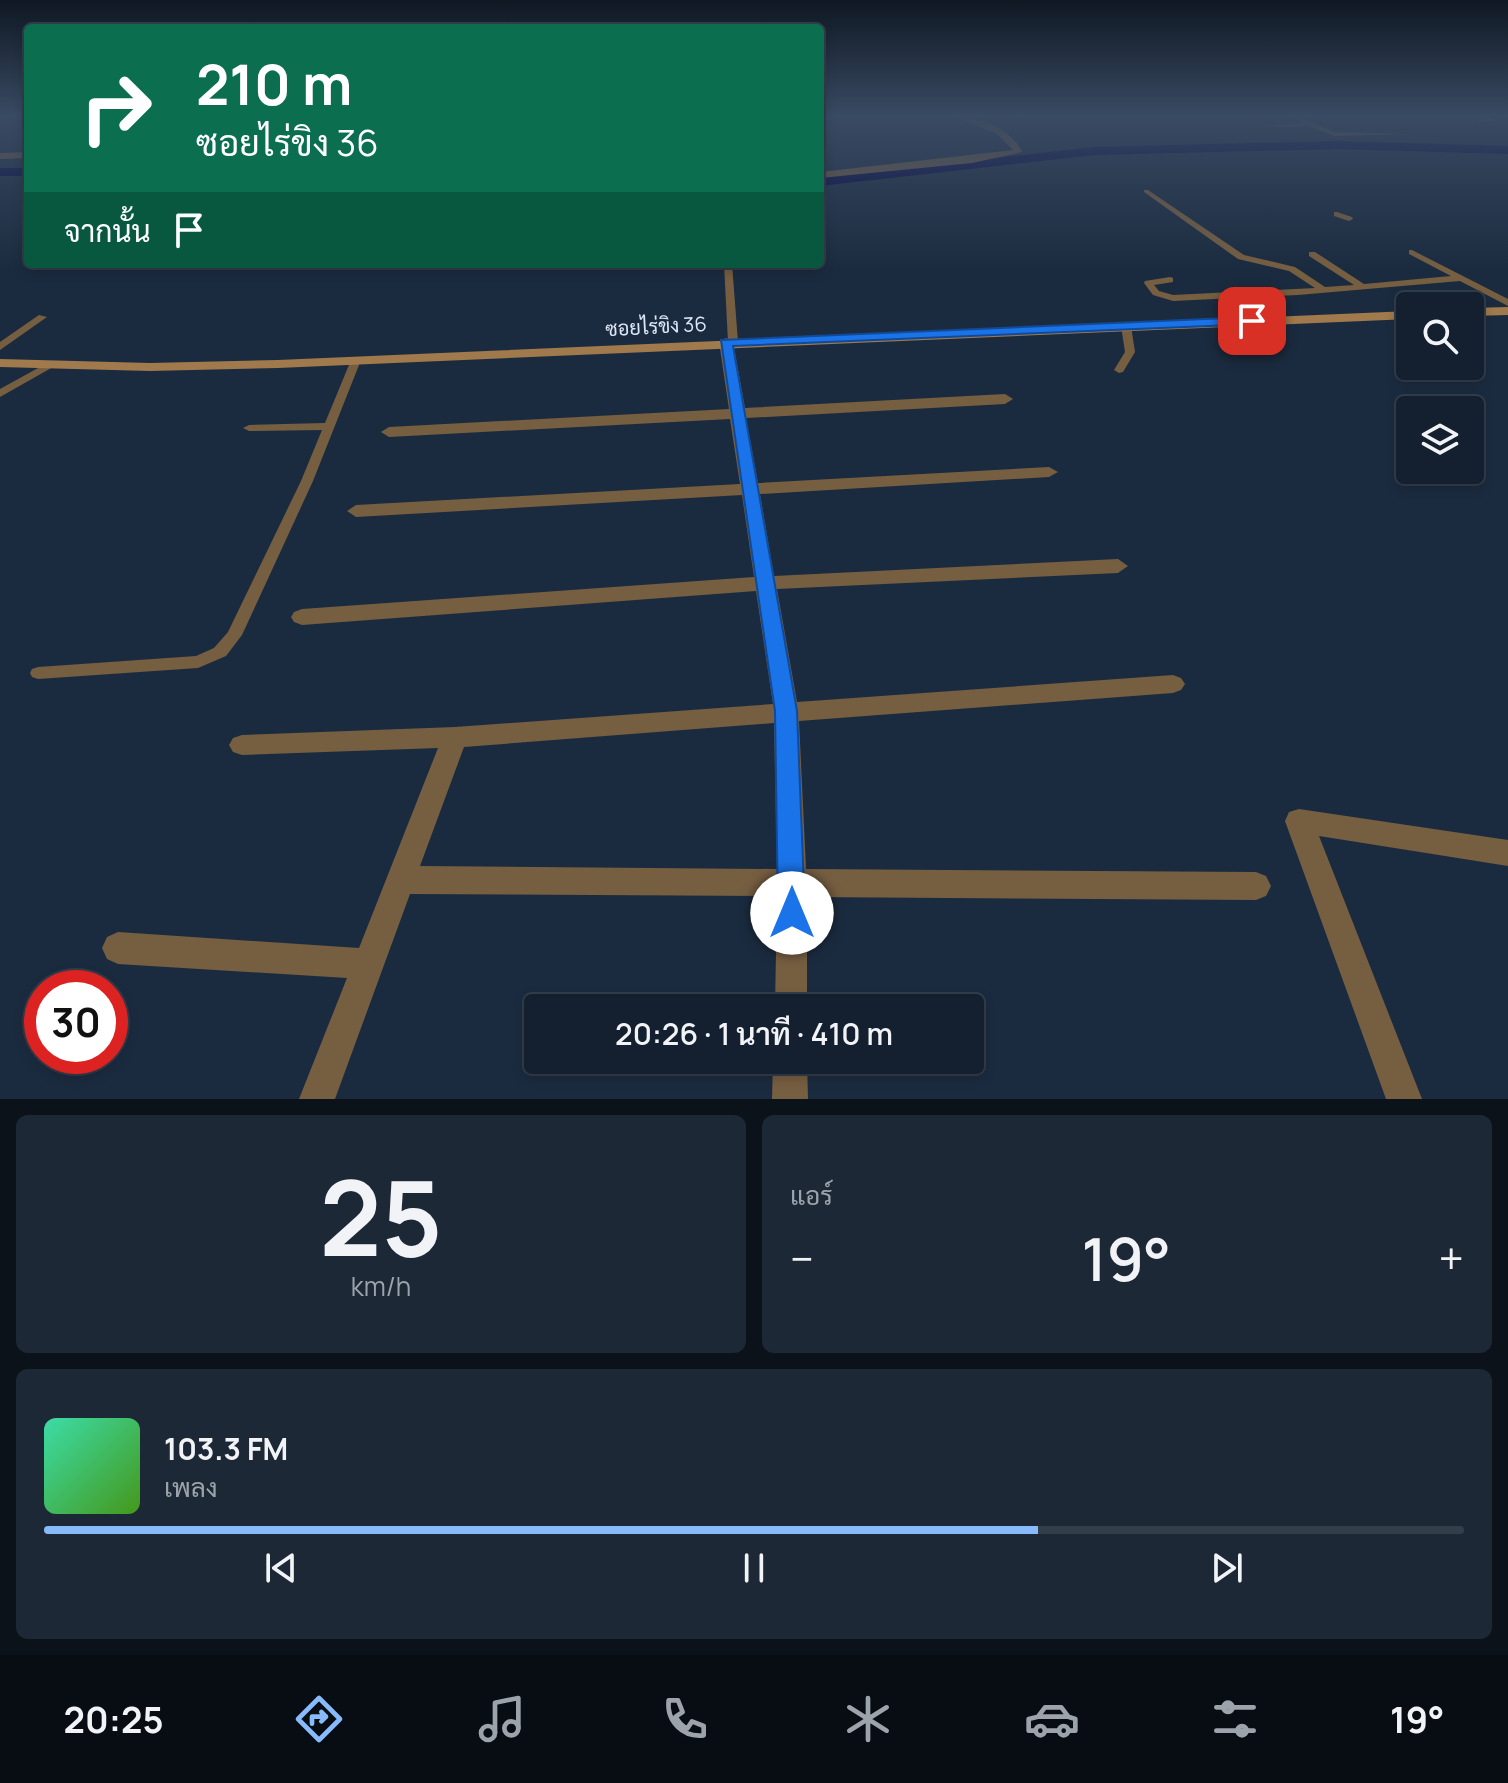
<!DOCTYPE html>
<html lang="th">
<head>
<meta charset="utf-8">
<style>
  :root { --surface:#14202f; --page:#1d2837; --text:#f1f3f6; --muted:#9da3aa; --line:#333e4b; --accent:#89bafc }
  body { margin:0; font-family:Manrope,Sarabun,sans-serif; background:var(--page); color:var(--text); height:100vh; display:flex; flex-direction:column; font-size:30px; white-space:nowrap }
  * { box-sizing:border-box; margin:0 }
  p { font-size:26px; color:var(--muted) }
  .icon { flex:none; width:44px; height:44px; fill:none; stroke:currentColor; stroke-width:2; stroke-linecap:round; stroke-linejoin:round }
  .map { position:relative; height:1099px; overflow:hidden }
  .side { display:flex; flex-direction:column; gap:16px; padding:16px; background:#0b121a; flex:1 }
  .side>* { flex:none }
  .hud { position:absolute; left:24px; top:24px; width:800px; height:244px; border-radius:8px; box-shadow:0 4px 12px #0003,0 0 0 2px var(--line); background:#0b6e4f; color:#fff; overflow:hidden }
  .tools { position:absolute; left:1396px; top:292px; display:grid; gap:16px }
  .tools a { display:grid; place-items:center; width:88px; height:88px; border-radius:8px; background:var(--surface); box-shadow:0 4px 12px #0003,0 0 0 2px var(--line); font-size:40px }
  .speed { position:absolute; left:24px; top:970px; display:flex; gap:16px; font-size:40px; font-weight:700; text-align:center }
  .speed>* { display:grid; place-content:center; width:104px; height:104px; border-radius:50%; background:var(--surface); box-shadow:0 4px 12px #0003,0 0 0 2px var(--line); line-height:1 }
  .speed .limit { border:12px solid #d22; background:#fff; color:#111 }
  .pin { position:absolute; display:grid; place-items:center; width:68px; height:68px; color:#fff; margin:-34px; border-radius:16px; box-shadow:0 4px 12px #0006 }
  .me { position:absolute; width:88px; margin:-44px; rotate:0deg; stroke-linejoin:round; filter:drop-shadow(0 0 6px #0008) }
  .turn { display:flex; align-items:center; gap:28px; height:168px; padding:0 40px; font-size:36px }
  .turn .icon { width:104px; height:104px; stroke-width:2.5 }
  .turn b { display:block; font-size:56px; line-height:68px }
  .then { display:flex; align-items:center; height:76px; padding:0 40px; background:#0003; gap:16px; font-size:30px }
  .big { font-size:60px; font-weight:600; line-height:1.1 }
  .side .card { flex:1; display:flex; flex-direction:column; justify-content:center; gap:12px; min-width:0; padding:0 28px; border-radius:12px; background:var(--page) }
  .side .dial { align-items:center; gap:0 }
  .dial b { font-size:104px; line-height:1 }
  .song { display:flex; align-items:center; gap:24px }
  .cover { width:96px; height:96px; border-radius:12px; background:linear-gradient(135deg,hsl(160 70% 55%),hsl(100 70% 35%)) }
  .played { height:8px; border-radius:4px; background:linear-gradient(90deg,var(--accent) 70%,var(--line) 70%) }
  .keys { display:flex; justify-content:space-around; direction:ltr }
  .heat { display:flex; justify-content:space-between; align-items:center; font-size:44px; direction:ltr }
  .side .tiles { flex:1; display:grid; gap:16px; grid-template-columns:1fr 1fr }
  .card:last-child { grid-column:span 2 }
  .trip { position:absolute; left:524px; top:994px; width:460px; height:80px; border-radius:8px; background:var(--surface); box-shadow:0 4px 12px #0003,0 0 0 2px var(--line); font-weight:600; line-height:80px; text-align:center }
  .dock { display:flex; height:128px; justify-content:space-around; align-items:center; background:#080d13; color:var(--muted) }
  .dock .icon { width:56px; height:56px }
  .dock .active { color:var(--accent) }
  .dock b { font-size:36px; color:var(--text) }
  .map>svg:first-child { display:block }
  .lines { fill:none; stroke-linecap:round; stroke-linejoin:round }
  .canal { fill:#000241; fill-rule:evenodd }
  .lane { fill:#765e41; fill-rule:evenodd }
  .street { fill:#765e41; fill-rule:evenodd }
  .secondary { fill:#a07a4c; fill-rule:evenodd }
  .route { fill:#1a73e8; stroke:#114b97; stroke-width:2 }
  .labels { text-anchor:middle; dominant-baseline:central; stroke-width:8; stroke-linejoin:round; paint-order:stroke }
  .far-street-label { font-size:20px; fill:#dce6f4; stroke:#1b2b3f }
</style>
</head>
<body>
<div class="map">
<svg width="1508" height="1099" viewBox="0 0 1508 1099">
  <rect width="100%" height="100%" fill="#1b2b3f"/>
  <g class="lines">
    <g class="canal">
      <polygon points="1336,141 1508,146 1508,154 1336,149 1094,155 820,186 820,178 1094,147"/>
      <rect x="0" y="168" width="28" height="8"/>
    </g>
    <g class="lane">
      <polygon points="978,115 988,115 963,123 960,121"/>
      <polygon points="1286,115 1294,115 1335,132 1408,134 1334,136 1305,124 1303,127 1257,126 1303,123"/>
      <polygon points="1484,115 1490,115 1495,121 1478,122 1478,120 1487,119"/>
      <polygon points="1144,190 1148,190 1244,255 1295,267 1325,287 1354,285 1309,256 1309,252 1315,252 1364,284 1451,276 1409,254 1409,250 1412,250 1508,299 1508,306 1460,281 1298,295 1173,301 1153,295 1144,283 1145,281 1170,277 1173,278 1173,282 1154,285 1159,291 1173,295 1315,288 1289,271 1238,259 1144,192"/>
      <polygon points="1337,212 1352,217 1353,219 1349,221 1334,216 1334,212"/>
      <polygon points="724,264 732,264 738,342 733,345 728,342"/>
      <polygon points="39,315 47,317 0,350 0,342"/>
      <polygon points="1126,323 1131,326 1135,352 1123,372 1119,373 1114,370 1125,352 1121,326"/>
      <polygon points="356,357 361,360 313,481 242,635 226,656 198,668 38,679 32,677 30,673 32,669 38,667 196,656 214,648 228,632 301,481 322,430 249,431 243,428 249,425 325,423 351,360"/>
      <polygon points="49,362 53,363 53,367 0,397 0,389"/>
    </g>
    <g class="street">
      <path d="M 949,115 C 975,115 1011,127 1022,152 L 972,163 L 820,178 L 820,172 L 1013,150 L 997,134 Z"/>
      <polygon points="28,152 28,158 0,159 0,153"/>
      <path d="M 726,338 L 733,342 L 745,408 L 1005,394 L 1013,399 L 1005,404 L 746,418 L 758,483 L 1049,467 L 1058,472 L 1049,477 L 760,494 L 774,576 L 1118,559 L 1128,566 L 1118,573 L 777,589 L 797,702 L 1173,675 L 1181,678 L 1185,684 L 1181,690 L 1173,693 L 799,721 L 806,869 L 1256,872 L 1266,876 L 1271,886 L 1266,896 L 1256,900 L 807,897 L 807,1008 L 775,1008 L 777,896 L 410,894 L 335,1099 L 299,1099 L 347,978 L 118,964 L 107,959 L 102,948 L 107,937 L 118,932 L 359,948 L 438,748 L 242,755 L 233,752 L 229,745 L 233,738 L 242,735 L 455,727 L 773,704 L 756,591 L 302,625 L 294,622 L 291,617 L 294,612 L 302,609 L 754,577 L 742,495 L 356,517 L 347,511 L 356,505 L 740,484 L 730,419 L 389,437 L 381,432 L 389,427 L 729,409 L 719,342 ZM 774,723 L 777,869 L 420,866 L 464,747 Z"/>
      <polygon points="1299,809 1508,840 1508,866 1319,836 1422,1099 1386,1099 1285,821 1289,812"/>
      <polygon points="773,1060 807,1060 808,1099 772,1099"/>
    </g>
    <g class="secondary">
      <polygon points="1508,307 1508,315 1470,316 1470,308"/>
      <polygon points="1410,311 1410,319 278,368 150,371 0,367 0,359 150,363 278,360"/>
    </g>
  </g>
  <linearGradient id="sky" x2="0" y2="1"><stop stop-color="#0f1823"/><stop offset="0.43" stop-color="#394a63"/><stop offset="1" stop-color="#394a63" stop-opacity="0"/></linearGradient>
  <rect width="1508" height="269" fill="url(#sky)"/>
  <polygon class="route" points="1252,317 1259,321 1257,324 733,346 797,711 805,913 801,922 792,926 782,922 778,913 775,711 721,340"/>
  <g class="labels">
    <g class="far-street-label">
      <text transform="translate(656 326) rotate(-3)">ซอยไร่ขิง 36</text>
    </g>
  </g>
</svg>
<div class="tools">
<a><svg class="icon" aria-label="search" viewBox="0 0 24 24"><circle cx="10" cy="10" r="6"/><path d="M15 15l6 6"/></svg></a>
<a><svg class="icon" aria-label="layers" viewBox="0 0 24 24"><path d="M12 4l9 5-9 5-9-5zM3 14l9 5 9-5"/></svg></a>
</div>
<div class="speed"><div class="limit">30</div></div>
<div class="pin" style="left:1252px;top:321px;background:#d93025"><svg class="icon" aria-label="arrive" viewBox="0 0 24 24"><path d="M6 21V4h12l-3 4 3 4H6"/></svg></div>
<svg class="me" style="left:792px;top:913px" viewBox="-20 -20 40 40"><circle r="19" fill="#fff"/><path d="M0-13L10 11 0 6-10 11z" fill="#1a73e8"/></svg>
<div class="trip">20:26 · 1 นาที · 410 m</div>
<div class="hud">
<div class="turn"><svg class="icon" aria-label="right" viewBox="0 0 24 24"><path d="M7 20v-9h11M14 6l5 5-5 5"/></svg><div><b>210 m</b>ซอยไร่ขิง 36</div></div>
<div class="then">จากนั้น<svg class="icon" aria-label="arrive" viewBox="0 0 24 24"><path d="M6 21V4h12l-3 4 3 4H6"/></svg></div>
</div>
</div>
<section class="side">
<div class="tiles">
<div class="card dial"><b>25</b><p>km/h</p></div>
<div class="card"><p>แอร์</p>
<div class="heat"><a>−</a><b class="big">19°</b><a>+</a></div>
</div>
<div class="card">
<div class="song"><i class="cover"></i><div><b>103.3 FM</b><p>เพลง</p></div></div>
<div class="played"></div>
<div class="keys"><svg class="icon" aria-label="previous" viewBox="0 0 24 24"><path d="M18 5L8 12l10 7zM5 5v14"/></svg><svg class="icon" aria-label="pause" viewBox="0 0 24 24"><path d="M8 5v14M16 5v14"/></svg><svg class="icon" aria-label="next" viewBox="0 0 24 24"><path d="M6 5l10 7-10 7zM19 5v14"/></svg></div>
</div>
</div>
</section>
<nav class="dock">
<b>20:25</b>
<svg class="icon active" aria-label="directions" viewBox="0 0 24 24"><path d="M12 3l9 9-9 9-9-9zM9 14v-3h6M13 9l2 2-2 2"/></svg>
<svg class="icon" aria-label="music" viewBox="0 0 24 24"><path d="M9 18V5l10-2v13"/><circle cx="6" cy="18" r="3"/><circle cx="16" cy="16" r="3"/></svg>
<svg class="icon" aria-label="phone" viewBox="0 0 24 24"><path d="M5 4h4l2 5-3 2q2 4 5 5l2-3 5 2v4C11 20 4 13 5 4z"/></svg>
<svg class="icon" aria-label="climate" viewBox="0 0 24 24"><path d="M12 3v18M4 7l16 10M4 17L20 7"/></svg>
<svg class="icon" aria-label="car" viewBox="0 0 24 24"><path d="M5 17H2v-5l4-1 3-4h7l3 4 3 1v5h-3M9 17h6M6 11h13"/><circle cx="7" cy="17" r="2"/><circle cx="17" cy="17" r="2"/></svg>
<svg class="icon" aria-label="filters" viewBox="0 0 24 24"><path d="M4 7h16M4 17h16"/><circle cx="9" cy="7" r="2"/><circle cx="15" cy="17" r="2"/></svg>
<b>19°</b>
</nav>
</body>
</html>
